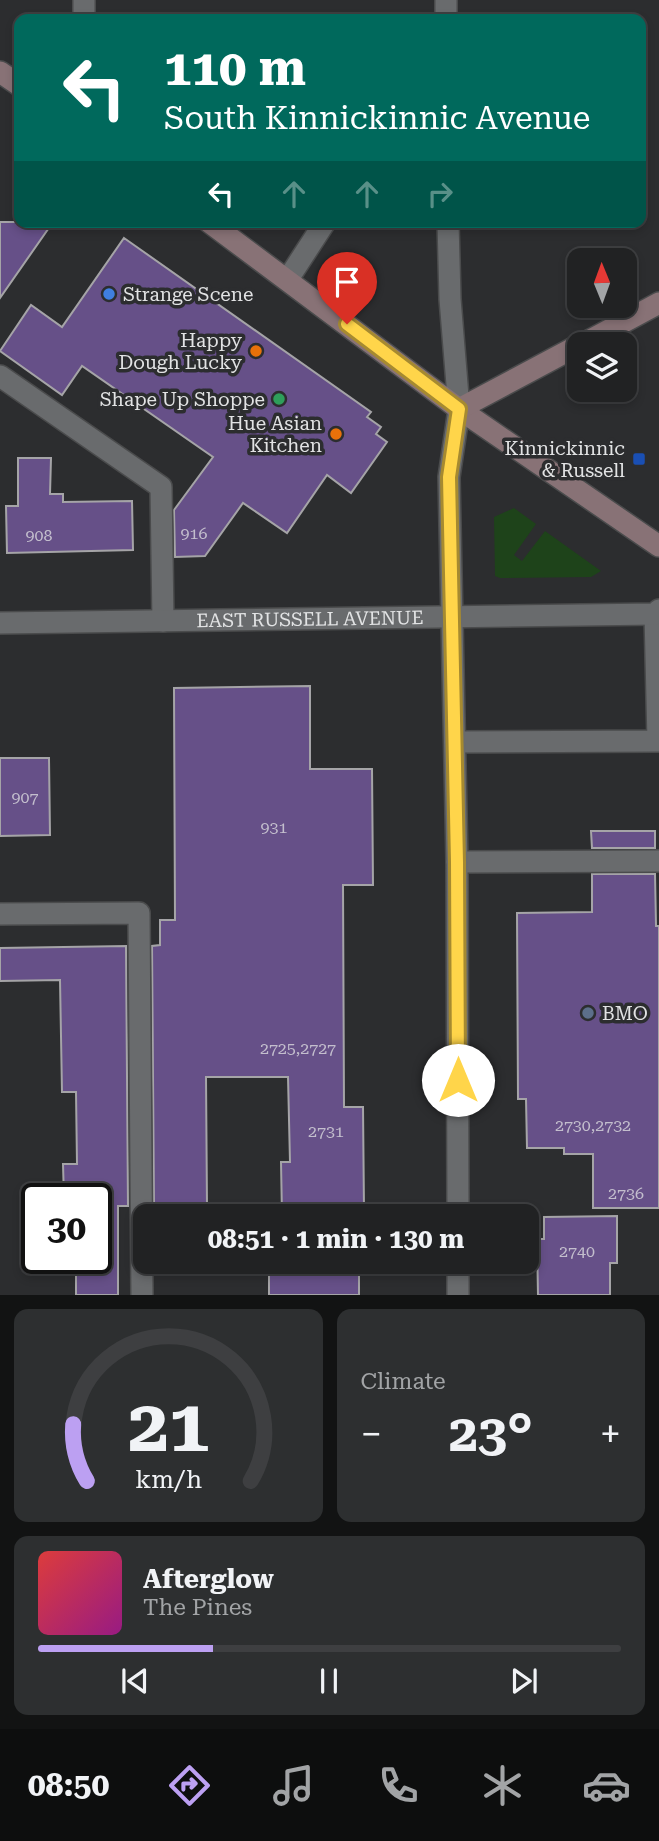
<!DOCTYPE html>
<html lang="en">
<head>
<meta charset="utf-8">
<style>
  :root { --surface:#212223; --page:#2d2f30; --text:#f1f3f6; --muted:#a2a4a6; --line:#3e3f41; --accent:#bca0f2 }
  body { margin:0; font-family:"Roboto Serif",serif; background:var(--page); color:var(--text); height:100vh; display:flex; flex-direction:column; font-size:26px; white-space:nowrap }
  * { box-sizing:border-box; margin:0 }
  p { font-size:23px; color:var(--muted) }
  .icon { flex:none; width:38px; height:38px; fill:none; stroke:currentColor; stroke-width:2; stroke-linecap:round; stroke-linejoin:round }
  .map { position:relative; height:1295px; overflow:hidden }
  .side { display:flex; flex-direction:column; gap:14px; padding:14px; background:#121313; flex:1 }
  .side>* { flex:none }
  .hud { position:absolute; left:14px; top:14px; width:632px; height:214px; border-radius:14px; box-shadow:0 4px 10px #0003,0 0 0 2px var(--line); background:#00695c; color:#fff; overflow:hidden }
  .needle { width:46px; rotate:359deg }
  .fabs { position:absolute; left:567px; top:248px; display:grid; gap:14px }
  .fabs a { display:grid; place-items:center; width:70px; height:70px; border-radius:14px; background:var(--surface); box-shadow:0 4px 10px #0003,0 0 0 2px var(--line); font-size:35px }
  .speed { position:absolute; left:21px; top:1183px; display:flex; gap:14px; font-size:35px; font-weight:700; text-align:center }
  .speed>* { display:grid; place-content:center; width:91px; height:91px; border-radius:50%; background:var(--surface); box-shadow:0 4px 10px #0003,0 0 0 2px var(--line); line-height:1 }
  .speed .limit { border:4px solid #111; border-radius:10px; background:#fff; color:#111 }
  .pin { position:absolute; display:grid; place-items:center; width:60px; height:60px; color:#fff; margin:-72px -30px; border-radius:50% 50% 50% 0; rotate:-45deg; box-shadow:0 0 7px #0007 }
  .pin .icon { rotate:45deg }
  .me { position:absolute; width:77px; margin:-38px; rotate:0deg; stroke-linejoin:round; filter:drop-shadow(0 0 5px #0008) }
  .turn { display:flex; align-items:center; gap:24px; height:147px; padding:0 35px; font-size:32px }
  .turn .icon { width:91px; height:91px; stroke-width:2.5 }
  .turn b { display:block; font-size:49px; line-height:60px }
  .lanes { display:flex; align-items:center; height:66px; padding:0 35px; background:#0003; justify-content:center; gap:35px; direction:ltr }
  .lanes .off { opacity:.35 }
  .big { font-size:52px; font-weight:700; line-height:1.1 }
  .side .card { flex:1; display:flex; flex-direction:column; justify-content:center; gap:10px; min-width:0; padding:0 24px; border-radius:14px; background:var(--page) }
  .side .dial { align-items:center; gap:0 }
  .dial svg { height:182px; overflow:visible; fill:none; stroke:var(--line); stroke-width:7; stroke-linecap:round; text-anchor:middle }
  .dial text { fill:var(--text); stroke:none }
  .song { display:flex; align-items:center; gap:21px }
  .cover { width:84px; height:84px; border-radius:10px; background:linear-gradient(135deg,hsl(0 70% 55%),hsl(310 70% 35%)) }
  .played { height:7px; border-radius:4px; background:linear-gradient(90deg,var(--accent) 30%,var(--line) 30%) }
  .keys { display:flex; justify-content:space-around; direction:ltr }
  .heat { display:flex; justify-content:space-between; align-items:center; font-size:38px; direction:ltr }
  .side .tiles { flex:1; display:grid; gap:14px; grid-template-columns:1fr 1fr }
  .card:last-child { grid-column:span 2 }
  .trip { position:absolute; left:133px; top:1204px; width:406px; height:70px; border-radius:14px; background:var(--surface); box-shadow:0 4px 10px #0003,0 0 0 2px var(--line); font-weight:700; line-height:70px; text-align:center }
  .tab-bar { display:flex; height:112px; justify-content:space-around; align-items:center; background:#0d0e0e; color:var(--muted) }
  .tab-bar .icon { width:49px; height:49px }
  .tab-bar .active { color:var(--accent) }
  .tab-bar b { font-size:32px; color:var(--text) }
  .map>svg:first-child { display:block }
  .green { fill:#1e431a }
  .building { fill:#665088; stroke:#a5a4a7; stroke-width:2 }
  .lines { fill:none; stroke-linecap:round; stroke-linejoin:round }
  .lane-casing { stroke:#4a4b4c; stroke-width:24 }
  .street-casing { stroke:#4a4b4c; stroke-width:24 }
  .secondary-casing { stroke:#4a4b4c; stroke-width:24 }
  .lane { stroke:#696b6d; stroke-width:21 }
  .street { stroke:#696b6d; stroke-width:21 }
  .secondary { stroke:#887276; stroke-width:21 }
  .route-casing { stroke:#a68a30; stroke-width:18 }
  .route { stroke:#ffd54a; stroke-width:12 }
  .shop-dot { fill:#3f7fe0; stroke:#2c2d2f; stroke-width:2.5 }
  .food-dot { fill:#e8710a; stroke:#2c2d2f; stroke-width:2.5 }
  .leisure-dot { fill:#2e9e5b; stroke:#2c2d2f; stroke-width:2.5 }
  .transit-dot { fill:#1a4fb4; stroke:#2c2d2f; stroke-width:2.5 }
  .service-dot { fill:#5c6f8a; stroke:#2c2d2f; stroke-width:2.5 }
  .labels { text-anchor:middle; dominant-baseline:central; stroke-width:7; stroke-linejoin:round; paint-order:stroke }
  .number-label { font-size:16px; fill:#c3becd }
  .poi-label { font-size:19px; fill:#e2e3e4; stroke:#2c2d2f; text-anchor:end }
  .street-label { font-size:19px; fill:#e2e3e4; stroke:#2c2d2f }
</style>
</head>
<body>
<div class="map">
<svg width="659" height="1295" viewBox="0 0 659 1295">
  <rect width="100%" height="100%" fill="#2c2d2f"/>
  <polygon class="green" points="514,508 536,524 514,555 522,561 545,531 601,571 591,577 500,578 495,576 494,517"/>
  <g class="building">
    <polygon points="0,222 53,222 0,298"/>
    <polygon points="124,238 371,412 367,417 381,427 376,434 387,442 351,493 327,475 287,533 243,503 205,556 175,557 174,510 213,457 82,366 62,395 0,351 31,305 62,327"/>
    <polygon points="18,458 51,458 50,494 63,494 63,502 132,501 133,550 7,553 6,506 18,506"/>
    <polygon points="310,686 310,769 372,769 373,885 343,885 344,1107 363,1107 364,1210 358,1210 358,1216 282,1216 281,1162 290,1162 288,1077 206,1077 207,1206 154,1206 152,946 160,945 160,920 175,920 174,688"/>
    <polygon points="0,758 49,758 50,835 0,836"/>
    <polygon points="591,831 655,831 655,848 592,848"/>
    <polygon points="592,874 655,874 656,926 659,926 659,1208 593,1208 593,1154 564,1154 564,1148 527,1148 526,1099 518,1099 517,913 592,912"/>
    <polygon points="126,946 128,1206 118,1206 118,1295 76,1295 76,1258 96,1258 96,1199 64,1199 63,1164 77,1164 76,1092 62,1092 60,980 0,981 0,948"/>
    <polygon points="617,1216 617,1263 610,1263 610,1295 538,1295 537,1239 544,1239 544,1217"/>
    <polygon points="283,1262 359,1262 359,1295 269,1295 269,1263"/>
  </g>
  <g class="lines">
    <defs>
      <g id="lane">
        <polyline points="84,0 84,19"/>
        <polyline points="288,279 325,222"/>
        <polyline points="0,376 161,487 163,621"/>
        <polyline points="455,742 658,741 655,614"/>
        <polyline points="457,862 659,861"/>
        <polyline points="0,914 139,913 142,1295"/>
      </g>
      <g id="street">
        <polyline points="446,19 446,0"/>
        <polyline points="448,222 450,299 459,409 449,477 457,862 458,1216"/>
        <path id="s1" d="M 0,623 L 655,614 L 659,610"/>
        <polyline points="458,1262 458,1295"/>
      </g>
      <g id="secondary">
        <polyline points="0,72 19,85"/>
        <polyline points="209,222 459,409 659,546"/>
        <polyline points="581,345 659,303"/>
        <polyline points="459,409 579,345"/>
      </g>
    </defs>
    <use href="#lane" class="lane-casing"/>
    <use href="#street" class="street-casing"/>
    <use href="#secondary" class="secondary-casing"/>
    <use href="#lane" class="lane"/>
    <use href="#street" class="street"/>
    <use href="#secondary" class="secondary"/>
  </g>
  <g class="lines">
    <defs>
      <polyline id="route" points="347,324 459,409 449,477 457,862 458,1080"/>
    </defs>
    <use href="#route" class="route-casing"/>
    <use href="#route" class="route"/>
  </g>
  <circle class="shop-dot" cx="109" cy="294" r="7"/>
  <g class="food-dot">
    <circle cx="256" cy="351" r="7"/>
    <circle cx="336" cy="434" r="7"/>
  </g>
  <circle class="leisure-dot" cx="279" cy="399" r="7"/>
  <rect class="transit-dot" x="632" y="452" width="14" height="14" rx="3.5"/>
  <circle class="service-dot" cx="588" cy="1013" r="7"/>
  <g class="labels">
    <g class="number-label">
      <text x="194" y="533">916</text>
      <text x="39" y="535">908</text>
      <text x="25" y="797">907</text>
      <text x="274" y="827">931</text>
      <text x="298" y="1048">2725,2727</text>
      <text x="593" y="1125">2730,2732</text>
      <text x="326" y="1131">2731</text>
      <text x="626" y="1193">2736</text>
      <text x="577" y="1251">2740</text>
    </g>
    <g class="poi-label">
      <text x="123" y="294" text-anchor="start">Strange Scene</text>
      <text x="242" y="340">Happy<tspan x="242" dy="22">Dough Lucky</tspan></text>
      <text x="265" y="399">Shape Up Shoppe</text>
      <text x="322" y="423">Hue Asian<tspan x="322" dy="22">Kitchen</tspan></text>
      <text x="625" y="448">Kinnickinnic<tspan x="625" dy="22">&amp; Russell</tspan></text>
      <text x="602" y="1013" text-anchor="start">BMO</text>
    </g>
    <g class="street-label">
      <text stroke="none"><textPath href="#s1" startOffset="310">EAST RUSSELL AVENUE</textPath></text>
    </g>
  </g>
</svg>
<div class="fabs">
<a><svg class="needle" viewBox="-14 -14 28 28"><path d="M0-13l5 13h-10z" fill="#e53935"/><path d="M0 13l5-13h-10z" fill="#a2a4a6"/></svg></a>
<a><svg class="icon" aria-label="layers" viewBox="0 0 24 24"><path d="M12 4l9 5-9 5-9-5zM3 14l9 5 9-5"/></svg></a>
</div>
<div class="speed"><div class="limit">30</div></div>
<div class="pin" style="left:347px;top:324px;background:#d93025"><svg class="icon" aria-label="arrive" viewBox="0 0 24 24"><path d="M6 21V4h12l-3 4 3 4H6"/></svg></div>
<svg class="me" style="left:458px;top:1080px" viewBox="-20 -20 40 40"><circle r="19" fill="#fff"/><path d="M0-13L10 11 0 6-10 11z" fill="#ffd54a"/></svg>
<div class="trip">08:51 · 1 min · 130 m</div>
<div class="hud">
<div class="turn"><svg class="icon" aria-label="left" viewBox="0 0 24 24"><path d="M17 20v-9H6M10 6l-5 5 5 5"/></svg><div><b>110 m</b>South Kinnickinnic Avenue</div></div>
<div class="lanes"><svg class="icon" aria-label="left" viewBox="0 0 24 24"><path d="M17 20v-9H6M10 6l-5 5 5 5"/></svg><svg class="icon off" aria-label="ahead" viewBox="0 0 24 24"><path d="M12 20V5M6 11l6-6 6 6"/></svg><svg class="icon off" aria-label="ahead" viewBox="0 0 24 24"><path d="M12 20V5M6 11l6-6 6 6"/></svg><svg class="icon off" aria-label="right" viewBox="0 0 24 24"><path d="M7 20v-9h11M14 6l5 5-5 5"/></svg></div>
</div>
</div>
<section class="side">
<div class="tiles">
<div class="card dial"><svg viewBox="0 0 100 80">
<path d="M14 69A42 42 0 1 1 86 69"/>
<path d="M14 69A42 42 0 0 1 8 44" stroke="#bca0f2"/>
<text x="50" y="56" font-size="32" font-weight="700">21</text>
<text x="50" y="72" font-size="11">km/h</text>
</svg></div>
<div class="card"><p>Climate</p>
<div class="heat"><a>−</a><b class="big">23°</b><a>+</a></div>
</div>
<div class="card">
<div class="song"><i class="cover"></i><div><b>Afterglow</b><p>The Pines</p></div></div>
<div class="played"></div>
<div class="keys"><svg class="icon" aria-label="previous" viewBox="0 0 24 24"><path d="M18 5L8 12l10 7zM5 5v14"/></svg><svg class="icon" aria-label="pause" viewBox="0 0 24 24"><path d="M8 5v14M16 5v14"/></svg><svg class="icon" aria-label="next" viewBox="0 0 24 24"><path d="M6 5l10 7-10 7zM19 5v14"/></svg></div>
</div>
</div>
</section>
<nav class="tab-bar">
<b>08:50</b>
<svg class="icon active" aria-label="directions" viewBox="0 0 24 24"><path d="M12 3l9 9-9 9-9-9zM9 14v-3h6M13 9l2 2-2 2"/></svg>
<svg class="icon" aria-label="music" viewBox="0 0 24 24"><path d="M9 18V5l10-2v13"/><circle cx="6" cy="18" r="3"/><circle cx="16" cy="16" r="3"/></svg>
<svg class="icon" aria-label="phone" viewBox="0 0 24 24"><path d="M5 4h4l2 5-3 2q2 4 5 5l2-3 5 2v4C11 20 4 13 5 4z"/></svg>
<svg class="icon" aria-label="climate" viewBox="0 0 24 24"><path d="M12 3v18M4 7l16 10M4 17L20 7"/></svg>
<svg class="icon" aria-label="car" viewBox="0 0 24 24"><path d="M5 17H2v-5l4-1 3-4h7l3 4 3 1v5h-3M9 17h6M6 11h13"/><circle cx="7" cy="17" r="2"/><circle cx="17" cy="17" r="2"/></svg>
</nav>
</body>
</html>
